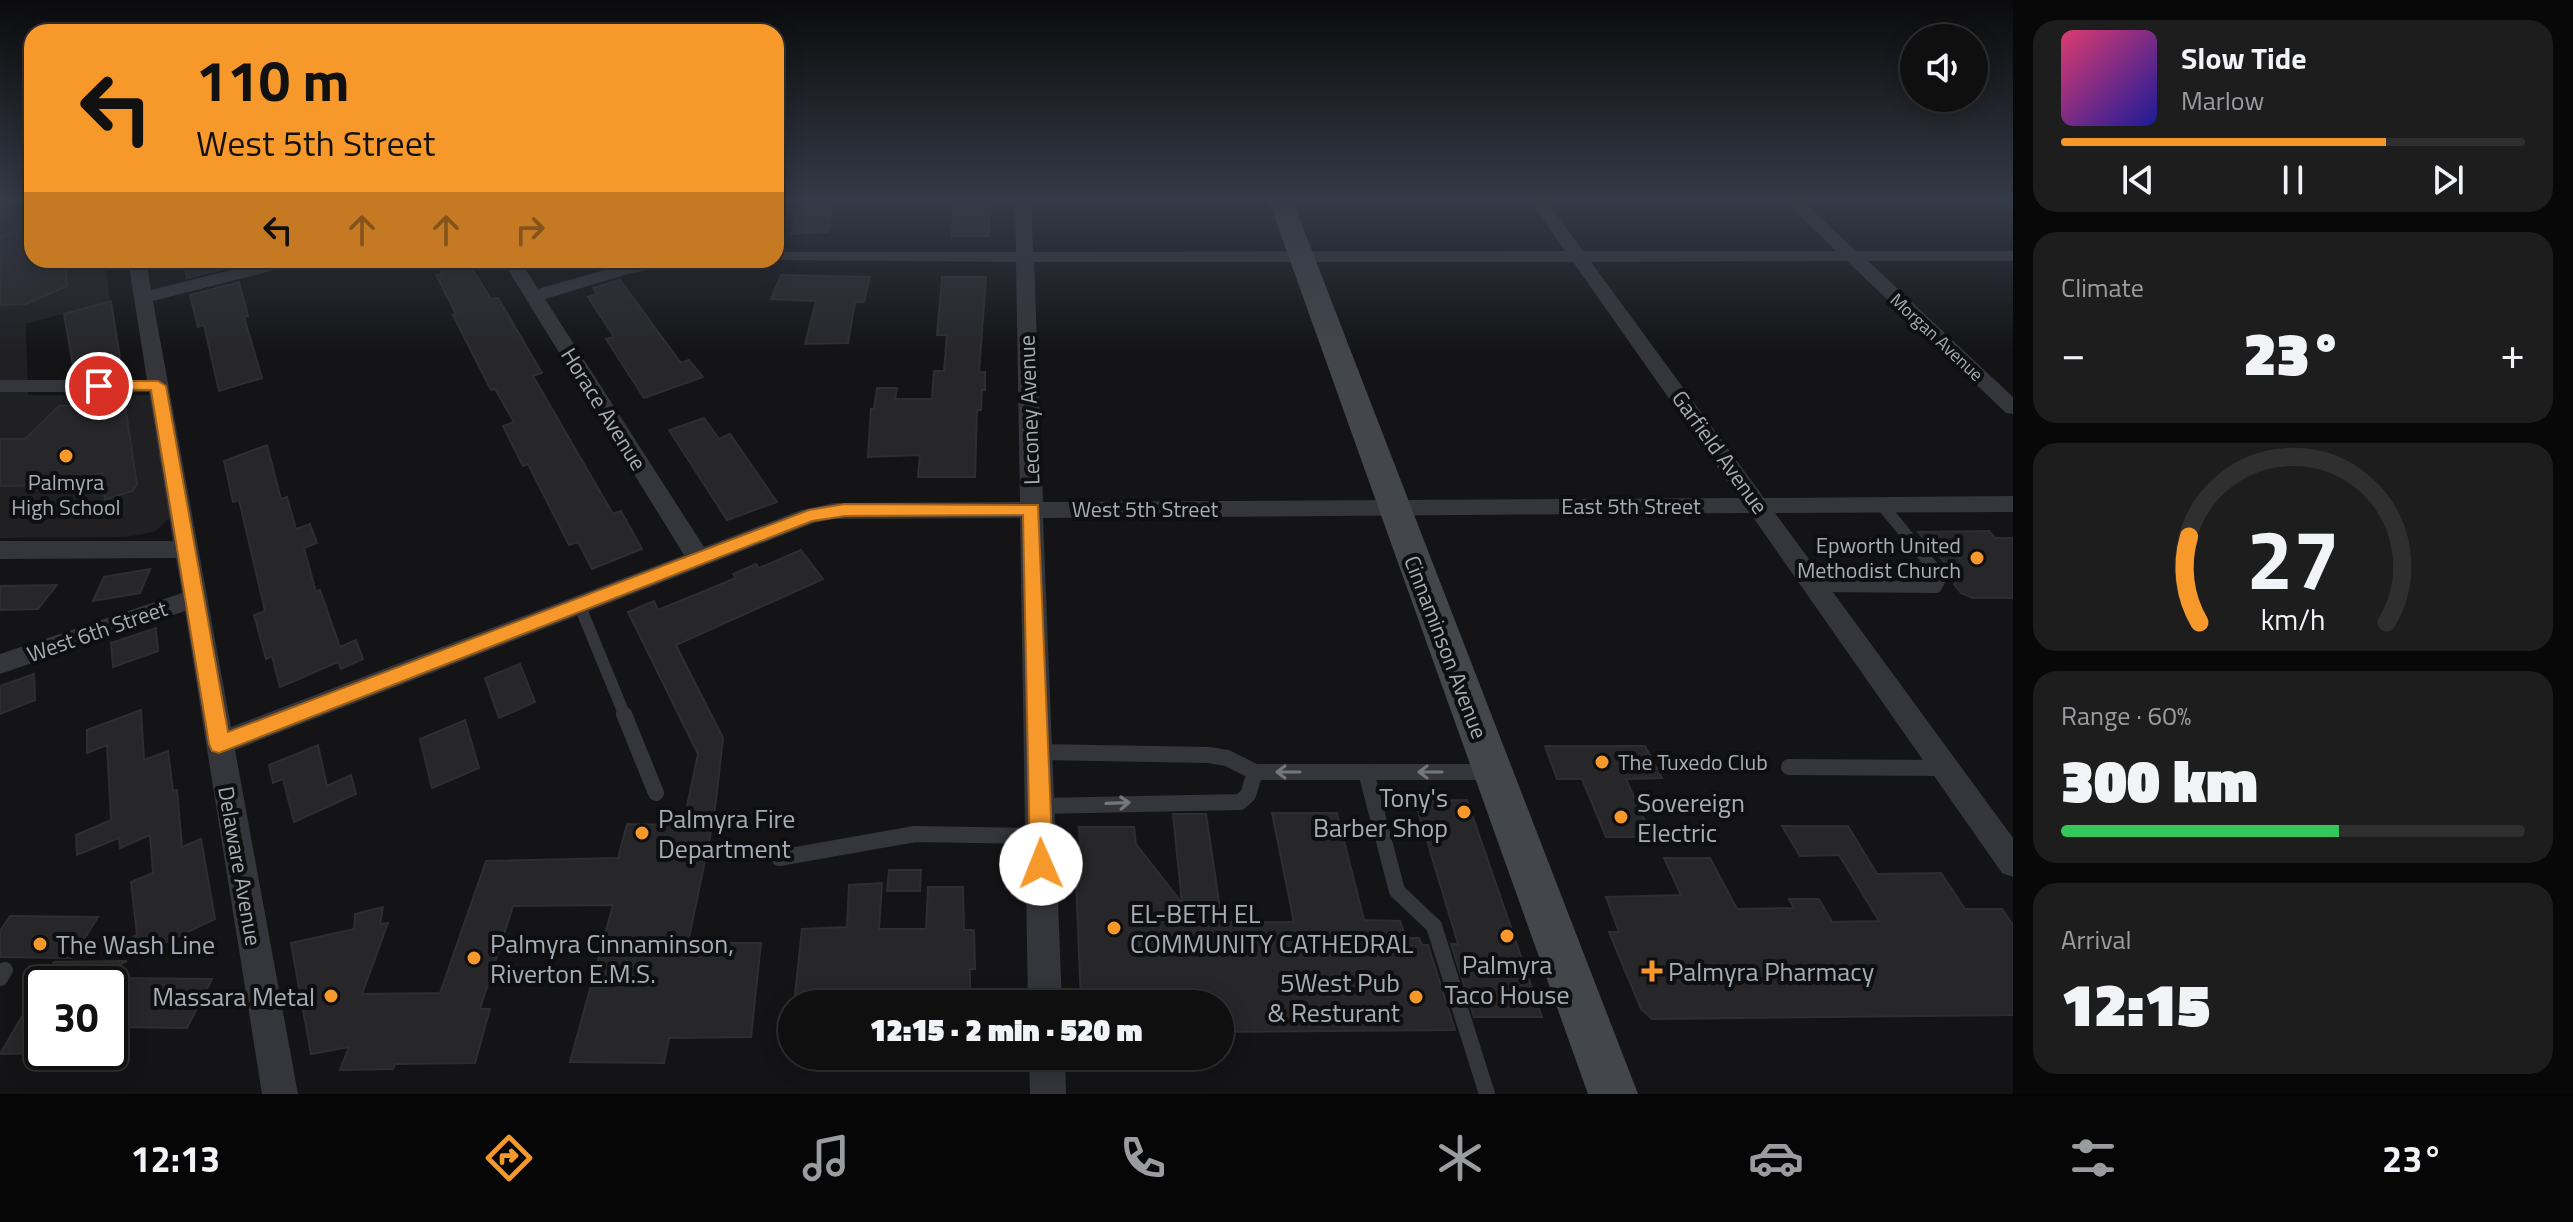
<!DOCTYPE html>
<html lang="en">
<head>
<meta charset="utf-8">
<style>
  :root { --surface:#0f0f10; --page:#1d1d1e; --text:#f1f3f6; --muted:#9b9c9f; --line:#2f2f30; --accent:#f7982b }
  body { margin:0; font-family:"Titillium Web",sans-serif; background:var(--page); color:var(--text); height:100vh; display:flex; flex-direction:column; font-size:30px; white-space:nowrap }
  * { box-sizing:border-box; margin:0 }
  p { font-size:26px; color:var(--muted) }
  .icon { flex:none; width:44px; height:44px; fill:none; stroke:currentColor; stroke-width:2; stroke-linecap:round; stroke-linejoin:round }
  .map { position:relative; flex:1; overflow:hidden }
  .side { display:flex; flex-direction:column; gap:20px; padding:20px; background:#080809; width:560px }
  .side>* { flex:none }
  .guide { position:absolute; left:24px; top:24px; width:760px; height:244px; border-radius:24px; box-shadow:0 4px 20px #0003,0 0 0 2px var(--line); background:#f7982b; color:#111; overflow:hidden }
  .buttons { position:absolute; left:1900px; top:24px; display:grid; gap:16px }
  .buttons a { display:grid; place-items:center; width:88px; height:88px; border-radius:50%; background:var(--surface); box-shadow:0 4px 20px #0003,0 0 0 2px var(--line); font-size:40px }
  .speed { position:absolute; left:24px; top:966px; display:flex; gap:16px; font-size:40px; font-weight:700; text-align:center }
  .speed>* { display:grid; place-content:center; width:104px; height:104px; border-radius:50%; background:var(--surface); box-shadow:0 4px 20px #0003,0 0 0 2px var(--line); line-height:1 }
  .speed .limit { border:4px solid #111; border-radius:12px; background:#fff; color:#111 }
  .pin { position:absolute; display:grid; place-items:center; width:68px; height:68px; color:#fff; margin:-34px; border:4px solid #fff; border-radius:50%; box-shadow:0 2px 8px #0007 }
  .me { position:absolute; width:88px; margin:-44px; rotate:359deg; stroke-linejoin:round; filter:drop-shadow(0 0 6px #0008) }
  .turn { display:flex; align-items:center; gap:28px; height:168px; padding:0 40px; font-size:36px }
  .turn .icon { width:104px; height:104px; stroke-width:2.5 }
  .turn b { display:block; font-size:56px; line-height:68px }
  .lanes { display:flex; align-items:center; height:76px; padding:0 40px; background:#0003; justify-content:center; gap:40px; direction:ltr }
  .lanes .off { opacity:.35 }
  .big { font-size:60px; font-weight:800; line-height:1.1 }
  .side .widget { flex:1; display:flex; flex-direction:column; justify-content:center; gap:12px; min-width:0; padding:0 28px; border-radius:24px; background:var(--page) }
  .side .dial { align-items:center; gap:0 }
  .dial svg { height:208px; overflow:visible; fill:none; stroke:var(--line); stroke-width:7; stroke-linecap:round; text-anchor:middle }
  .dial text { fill:var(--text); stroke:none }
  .song { display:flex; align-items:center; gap:24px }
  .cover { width:96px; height:96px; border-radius:12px; background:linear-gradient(135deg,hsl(340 70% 55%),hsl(240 70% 35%)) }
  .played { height:8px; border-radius:4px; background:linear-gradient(90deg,var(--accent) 70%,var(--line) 70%) }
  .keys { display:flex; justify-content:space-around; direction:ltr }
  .heat { display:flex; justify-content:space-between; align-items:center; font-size:44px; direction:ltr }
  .charge { height:12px; border-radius:6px; background:linear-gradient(90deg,#34c759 60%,var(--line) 0) }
  .trip { position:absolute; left:778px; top:990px; width:456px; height:80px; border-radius:40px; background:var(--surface); box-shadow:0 4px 20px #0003,0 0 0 2px var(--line); font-weight:800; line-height:80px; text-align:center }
  .tabs { display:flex; height:128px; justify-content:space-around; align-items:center; background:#060606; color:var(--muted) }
  .tabs .icon { width:56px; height:56px }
  .tabs .on { color:var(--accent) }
  .tabs b { font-size:36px; color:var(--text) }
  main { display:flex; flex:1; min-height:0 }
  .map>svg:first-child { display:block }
  .built { fill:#202023 }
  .building { fill:#27272a; stroke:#2e2e32; stroke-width:2 }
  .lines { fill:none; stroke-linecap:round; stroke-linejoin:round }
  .lane-far1 { stroke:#35363b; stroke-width:12 }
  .lane { stroke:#35363b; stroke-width:16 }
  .street { fill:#35363b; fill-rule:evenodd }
  .secondary { fill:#43464b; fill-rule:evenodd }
  .oneway { stroke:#73777f }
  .route { fill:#f7982b; stroke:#a1631c; stroke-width:2 }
  .poi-dot { fill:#f7982b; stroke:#0f0f11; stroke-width:3 }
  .labels { text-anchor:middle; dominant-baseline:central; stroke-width:8; stroke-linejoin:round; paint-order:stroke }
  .far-street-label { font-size:18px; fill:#a5adb6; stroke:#0f0f11 }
  .street-label { font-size:22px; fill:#a5adb6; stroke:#0f0f11 }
  .poi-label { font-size:22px; fill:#a5adb6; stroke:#0f0f11 }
  .near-poi-label { font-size:26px; fill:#a5adb6; stroke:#0f0f11; text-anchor:start }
</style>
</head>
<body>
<main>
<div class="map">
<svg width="2013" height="1094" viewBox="0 0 2013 1094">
  <rect width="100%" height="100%" fill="#141416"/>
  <polygon class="built" points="0,199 18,199 19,214 32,211 32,260 105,260 110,301 26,324 28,395 150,395 170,518 154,532 126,537 0,538"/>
  <g class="building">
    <polygon points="801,199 835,199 827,232 792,234"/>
    <polygon points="954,203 990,203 989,236 952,236"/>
    <polygon points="32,223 32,260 65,260 67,286 26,304 0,305 0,237"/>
    <polygon points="183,260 233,260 235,266 187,278"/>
    <polygon points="435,260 467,260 491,299 498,298 542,373 533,376 613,514 621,511 642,549 592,569 578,542 569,545 528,464 523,466 503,426 514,422 495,389 491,390 453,315 456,314 436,275 442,274"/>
    <polygon points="781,275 870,277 864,302 855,302 848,343 805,344 816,301 771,299"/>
    <polygon points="942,277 986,277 979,372 985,372 985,390 982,390 981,410 977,410 975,477 918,477 920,455 868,457 871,409 874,409 877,388 897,388 895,399 932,399 934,371 944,371 947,335 937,335"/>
    <polygon points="620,280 681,363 689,360 703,377 644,398 606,339 614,337 588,297 597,294 593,288"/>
    <polygon points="239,282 248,316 244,317 262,378 219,391 204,325 198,327 190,295"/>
    <polygon points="111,301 120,358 85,370 84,363 73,366 64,314"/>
    <polygon points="125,405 137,485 132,491 105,500 102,473 74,478 67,485 0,486 0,439 25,439 59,406"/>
    <polygon points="704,418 719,439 730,434 777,502 727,520 669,430"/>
    <polygon points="267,445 281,499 287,497 296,529 310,524 317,543 304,548 316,592 320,590 340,647 356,640 363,659 341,669 338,662 280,687 272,656 266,659 254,615 265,611 239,500 233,502 224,461"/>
    <polygon points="1989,531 1995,538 2013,538 2013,598 1973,598 1961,593 1954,584 1959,579 1918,532"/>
    <polygon points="801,550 823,579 676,645 723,738 714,817 688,943 761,943 751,1037 669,1038 664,1063 570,1062 613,905 513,906 480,1009 490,1009 475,1063 395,1064 393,1069 340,1070 349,1047 311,1054 291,943 354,929 355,914 383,907 380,924 388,923 362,994 440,993 486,861 618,858 627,824 683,825 698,754 628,612 654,601 658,610 736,578 733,574 756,564 759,568"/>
    <polygon points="150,569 140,593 93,601 104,577"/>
    <polygon points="57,585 38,609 0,610 0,586"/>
    <polygon points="156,628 158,651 113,667 111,643"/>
    <polygon points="520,664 535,702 499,718 485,678"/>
    <polygon points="34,674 35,700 0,714 0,686"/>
    <polygon points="141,710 144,760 168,751 173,791 177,790 182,847 201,839 215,919 135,957 133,937 137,935 131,882 153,873 150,835 120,848 119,838 77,855 76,835 111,820 107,745 87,753 87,730"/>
    <polygon points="465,720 479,768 432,788 420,739"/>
    <polygon points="318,745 327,786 351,775 356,794 294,822 283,779 273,783 269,765"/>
    <polygon points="1545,746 1645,746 1662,778 1626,779 1652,837 1606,837 1582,779 1557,779"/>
    <polygon points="1467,800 1542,1017 1474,1017 1451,944 1458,944 1415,801"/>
    <polygon points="1272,813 1337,813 1364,920 1400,921 1406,938 1419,938 1422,945 1428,945 1455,1030 1220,1032 1220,1004 1081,1004 1075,853 1080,845 1079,827 1134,827 1136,844 1182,903 1173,814 1206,814 1222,922 1294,922"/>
    <polygon points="1782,826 1848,826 1877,874 1941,873 1965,909 2002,909 2013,925 2013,1015 1652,1019 1641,1009 1609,932 1619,932 1606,897 1681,895 1664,858 1710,858 1737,909 1794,908 1789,899 1819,899 1832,922 1879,921 1839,855 1800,856"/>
    <polygon points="889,870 921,870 920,891 887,891"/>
    <polygon points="882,883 879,929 926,929 928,887 963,887 964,930 974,930 975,969 970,969 970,1004 794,1004 802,929 847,927 849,885"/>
    <polygon points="10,916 98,917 72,958 0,957 0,931"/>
    <polygon points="127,961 79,984 42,984 42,1053 0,1054 54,962"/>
    <polygon points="110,978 212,979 187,1028 110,1027"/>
  </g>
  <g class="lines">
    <g class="lane-far1">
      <polyline points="1816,586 1936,587 1941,577 1882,505"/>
      <polyline points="579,604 625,716"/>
    </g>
    <g class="lane">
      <polyline points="624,714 656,793"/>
      <polyline points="1038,752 1209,755 1227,758 1255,772 1486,772"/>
      <polyline points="1789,767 1942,768"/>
      <polyline points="1366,772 1397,891 1434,926 1487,1094"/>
      <polyline points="1040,806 1240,802 1248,795 1255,772"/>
      <polyline points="779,858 915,834 1041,836"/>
      <polyline points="0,978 5,970"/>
    </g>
    <g class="street">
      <path d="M 1015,199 L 1031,199 L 1033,252 L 1565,251 L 1529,199 L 1545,199 L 1583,251 L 1836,251 L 1783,199 L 1801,199 L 1856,251 L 2013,251 L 2013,261 L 1868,261 L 2013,397 L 2013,414 L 2006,413 L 1847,261 L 1591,262 L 1764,498 L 2013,496 L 2013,512 L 1775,513 L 2013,838 L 2013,877 L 2002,873 L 1750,513 L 1043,518 L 1062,1004 L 1028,1004 L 1020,518 L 834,519 L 814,523 L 235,750 L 298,1094 L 262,1094 L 185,611 L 0,674 L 0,654 L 182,593 L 176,558 L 0,559 L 0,541 L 173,541 L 149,392 L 0,392 L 0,380 L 147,380 L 128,260 L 146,260 L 151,290 L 271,260 L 301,260 L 298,264 L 153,301 L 231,727 L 684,555 L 502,260 L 520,260 L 538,289 L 625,264 L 678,260 L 675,264 L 628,274 L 545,299 L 704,547 L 801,510 L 834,503 L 1020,502 L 1016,262 L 769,260 L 776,260 L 776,252 L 1016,252 ZM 1034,262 L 1573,262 L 1739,498 L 1043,502 Z"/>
      <polygon points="1029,1056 1065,1056 1066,1094 1030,1094"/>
    </g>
    <polygon class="secondary" points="1268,199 1292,199 1638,1094 1588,1094"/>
  </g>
  <defs><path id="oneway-shaft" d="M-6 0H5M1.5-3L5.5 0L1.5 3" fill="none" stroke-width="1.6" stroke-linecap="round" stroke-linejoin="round" transform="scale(2)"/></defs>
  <g class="oneway">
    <use href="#oneway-shaft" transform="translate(1288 772) rotate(180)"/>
    <use href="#oneway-shaft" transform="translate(1430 772) rotate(-180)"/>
    <use href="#oneway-shaft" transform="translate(1118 803) rotate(-2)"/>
  </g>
  <linearGradient id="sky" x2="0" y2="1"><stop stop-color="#0b0b0c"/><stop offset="0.57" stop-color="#343a47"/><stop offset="1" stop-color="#343a47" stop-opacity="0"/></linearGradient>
  <rect width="2013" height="352" fill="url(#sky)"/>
  <polygon class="route" points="99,381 158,381 166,386 228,732 809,510 845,504 1038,505 1053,864 1050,871 1041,874 1033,871 1030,864 1023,515 845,516 812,521 219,753 212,751 209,744 151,390 94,389 94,382"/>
  <g class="poi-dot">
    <circle cx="66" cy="456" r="8"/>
    <circle cx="1977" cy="558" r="8"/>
    <circle cx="1602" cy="762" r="8"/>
    <circle cx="1464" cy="812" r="8"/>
    <circle cx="1621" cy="817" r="8"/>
    <circle cx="642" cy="833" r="8"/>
    <circle cx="1114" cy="928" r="8"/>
    <circle cx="1507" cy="936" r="8"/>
    <circle cx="40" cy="944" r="8"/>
    <circle cx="474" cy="958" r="8"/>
    <path d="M1648 959h8v8h8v8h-8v8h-8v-8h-8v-8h8z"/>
    <circle cx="331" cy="996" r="8"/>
    <circle cx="1416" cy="997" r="8"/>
  </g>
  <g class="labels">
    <g class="far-street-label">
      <text transform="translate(1937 337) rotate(43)">Morgan Avenue</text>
    </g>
    <g class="street-label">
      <text transform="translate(604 409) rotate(58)">Horace Avenue</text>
      <text transform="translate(1029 410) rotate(-92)">Leconey Avenue</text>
      <text transform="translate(1720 452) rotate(54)">Garfield Avenue</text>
      <text x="1631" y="506">East 5th Street</text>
      <text x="1145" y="509">West 5th Street</text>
      <text transform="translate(97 631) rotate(-19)">West 6th Street</text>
      <text transform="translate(1446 647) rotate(69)">Cinnaminson Avenue</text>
      <text transform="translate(240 866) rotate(80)">Delaware Avenue</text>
    </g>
    <g class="poi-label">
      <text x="66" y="482">Palmyra<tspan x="66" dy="25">High School</tspan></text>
      <text x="1961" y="545" text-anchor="end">Epworth United<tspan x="1961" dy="25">Methodist Church</tspan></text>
      <text x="1618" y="762" text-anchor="start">The Tuxedo Club</text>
    </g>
    <g class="near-poi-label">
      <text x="1448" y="797" text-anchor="end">Tony's<tspan x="1448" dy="30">Barber Shop</tspan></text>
      <text x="1637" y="802">Sovereign<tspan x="1637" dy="30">Electric</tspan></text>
      <text x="658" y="818">Palmyra Fire<tspan x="658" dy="30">Department</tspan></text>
      <text x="1130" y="913">EL-BETH EL<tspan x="1130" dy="30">COMMUNITY CATHEDRAL</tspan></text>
      <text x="490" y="943">Palmyra Cinnaminson,<tspan x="490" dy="30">Riverton E.M.S.</tspan></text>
      <text x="56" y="944">The Wash Line</text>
      <text x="1507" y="964" text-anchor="middle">Palmyra<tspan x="1507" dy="30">Taco House</tspan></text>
      <text x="1668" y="971">Palmyra Pharmacy</text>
      <text x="1400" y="982" text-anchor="end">5West Pub<tspan x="1400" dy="30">&amp; Resturant</tspan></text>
      <text x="315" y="996" text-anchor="end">Massara Metal</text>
    </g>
  </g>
</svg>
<div class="buttons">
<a><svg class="icon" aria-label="sound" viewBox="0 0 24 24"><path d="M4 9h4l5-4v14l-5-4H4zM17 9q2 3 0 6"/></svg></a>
</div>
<div class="speed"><div class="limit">30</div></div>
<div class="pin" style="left:99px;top:386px;background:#d93025"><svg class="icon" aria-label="arrive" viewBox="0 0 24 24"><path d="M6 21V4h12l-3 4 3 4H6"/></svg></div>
<svg class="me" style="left:1041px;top:864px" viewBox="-20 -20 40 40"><circle r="19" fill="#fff"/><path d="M0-13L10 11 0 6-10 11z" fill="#f7982b"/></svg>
<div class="trip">12:15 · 2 min · 520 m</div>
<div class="guide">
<div class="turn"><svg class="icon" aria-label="left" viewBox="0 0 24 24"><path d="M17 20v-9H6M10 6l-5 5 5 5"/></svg><div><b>110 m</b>West 5th Street</div></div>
<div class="lanes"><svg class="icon" aria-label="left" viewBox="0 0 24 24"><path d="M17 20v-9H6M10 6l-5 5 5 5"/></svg><svg class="icon off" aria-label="ahead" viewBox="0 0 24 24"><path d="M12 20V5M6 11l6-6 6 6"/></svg><svg class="icon off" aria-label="ahead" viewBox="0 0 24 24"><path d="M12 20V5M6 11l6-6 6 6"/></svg><svg class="icon off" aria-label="right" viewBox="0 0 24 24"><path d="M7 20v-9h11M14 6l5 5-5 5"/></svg></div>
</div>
</div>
<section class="side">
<div class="widget">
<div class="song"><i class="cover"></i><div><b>Slow Tide</b><p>Marlow</p></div></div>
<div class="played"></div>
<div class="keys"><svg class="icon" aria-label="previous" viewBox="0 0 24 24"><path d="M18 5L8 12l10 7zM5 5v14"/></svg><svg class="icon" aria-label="pause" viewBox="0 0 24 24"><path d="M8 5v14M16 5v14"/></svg><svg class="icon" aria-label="next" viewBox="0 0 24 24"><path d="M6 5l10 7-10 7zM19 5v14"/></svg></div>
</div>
<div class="widget"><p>Climate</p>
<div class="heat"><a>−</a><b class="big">23°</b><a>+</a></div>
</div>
<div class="widget dial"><svg viewBox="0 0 100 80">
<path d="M14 69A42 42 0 1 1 86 69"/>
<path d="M14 69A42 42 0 0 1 10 36" stroke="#f7982b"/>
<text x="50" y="56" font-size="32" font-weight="700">27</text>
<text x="50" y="72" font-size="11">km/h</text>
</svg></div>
<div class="widget"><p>Range · 60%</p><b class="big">300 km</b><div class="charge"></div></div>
<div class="widget"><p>Arrival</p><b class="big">12:15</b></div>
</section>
</main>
<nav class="tabs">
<b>12:13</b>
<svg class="icon on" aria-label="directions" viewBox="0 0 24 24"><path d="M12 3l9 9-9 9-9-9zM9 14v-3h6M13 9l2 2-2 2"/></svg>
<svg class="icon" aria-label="music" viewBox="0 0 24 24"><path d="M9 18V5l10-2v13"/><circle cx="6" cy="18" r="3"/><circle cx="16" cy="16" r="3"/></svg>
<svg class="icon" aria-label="phone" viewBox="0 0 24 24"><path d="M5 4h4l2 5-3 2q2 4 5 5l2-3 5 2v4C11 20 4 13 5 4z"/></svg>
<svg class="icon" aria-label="climate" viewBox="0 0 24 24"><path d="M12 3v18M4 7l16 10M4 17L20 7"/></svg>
<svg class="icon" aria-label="car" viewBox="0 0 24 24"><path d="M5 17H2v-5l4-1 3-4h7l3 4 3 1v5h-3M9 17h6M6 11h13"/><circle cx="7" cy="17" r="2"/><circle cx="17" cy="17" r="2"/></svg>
<svg class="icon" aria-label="filters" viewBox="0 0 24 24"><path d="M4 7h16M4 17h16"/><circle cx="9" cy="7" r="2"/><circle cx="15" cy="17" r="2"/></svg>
<b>23°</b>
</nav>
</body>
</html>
